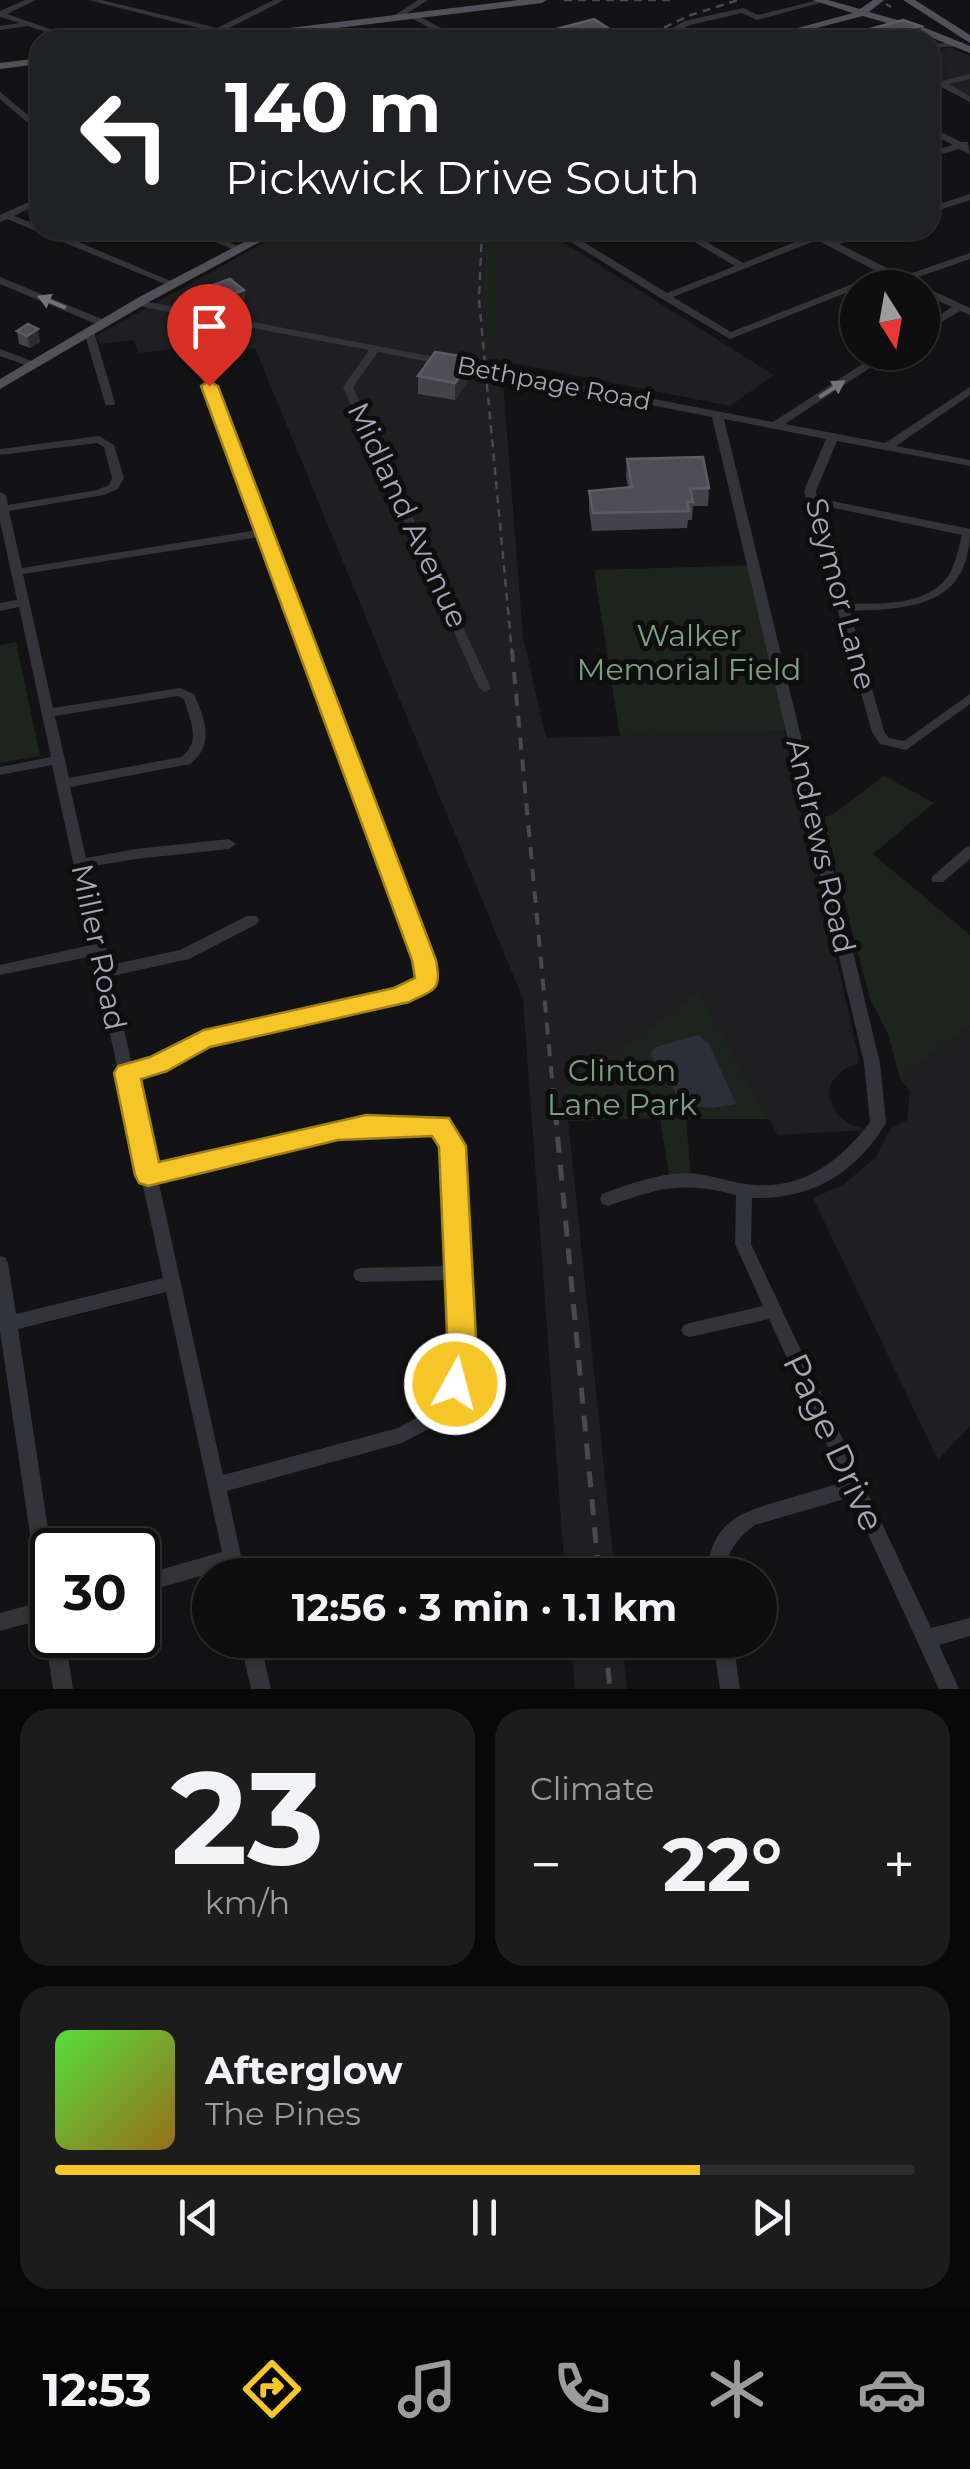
<!DOCTYPE html>
<html lang="en">
<head>
<meta charset="utf-8">
<style>
  :root { --surface:#0e0e0f; --page:#1c1c1d; --text:#f1f3f6; --muted:#9b9c9e; --line:#2e2e2f; --accent:#f6c628 }
  body { margin:0; font-family:Montserrat,sans-serif; background:var(--page); color:var(--text); height:100vh; display:flex; flex-direction:column; font-size:38px; white-space:nowrap }
  * { box-sizing:border-box; margin:0 }
  p { font-size:32px; color:var(--muted) }
  .icon { flex:none; width:55px; height:55px; fill:none; stroke:currentColor; stroke-width:2; stroke-linecap:round; stroke-linejoin:round }
  .map { position:relative; height:1689px; overflow:hidden }
  .panel { display:flex; flex-direction:column; gap:20px; padding:20px; background:#080808; flex:1 }
  .panel>* { flex:none }
  .hud { position:absolute; left:30px; top:30px; width:910px; height:210px; border-radius:30px; box-shadow:0 2px 8px #0004,0 0 0 2px var(--line); background:#202124; color:#fff; overflow:hidden }
  .needle { width:65px; rotate:169deg }
  .buttons { position:absolute; left:840px; top:270px; display:grid; gap:20px }
  .buttons a { display:grid; place-items:center; width:100px; height:100px; border-radius:50%; background:var(--surface); box-shadow:0 2px 8px #0004,0 0 0 2px var(--line); font-size:50px }
  .speed { position:absolute; left:30px; top:1528px; display:flex; gap:20px; font-size:50px; font-weight:700; text-align:center }
  .speed>* { display:grid; place-content:center; width:130px; height:130px; border-radius:50%; background:var(--surface); box-shadow:0 2px 8px #0004,0 0 0 2px var(--line); line-height:1 }
  .speed .limit { border:5px solid #111; border-radius:15px; background:#fff; color:#111 }
  .pin { position:absolute; display:grid; place-items:center; width:85px; height:85px; color:#fff; margin:-102px -42px; border-radius:50% 50% 50% 0; rotate:-45deg; box-shadow:0 0 10px #0007 }
  .pin .icon { rotate:45deg }
  .me { position:absolute; width:110px; margin:-55px; rotate:7deg; stroke-linejoin:round; filter:drop-shadow(0 0 8px #0008) }
  .turn { display:flex; align-items:center; gap:35px; height:210px; padding:0 30px; font-size:45px }
  .turn .icon { width:130px; height:130px; stroke-width:2.5 }
  .turn b { display:block; font-size:70px; line-height:85px }
  .big { font-size:75px; font-weight:700; line-height:1.1 }
  .panel .card { flex:1; display:flex; flex-direction:column; justify-content:center; gap:15px; min-width:0; padding:0 35px; border-radius:30px; background:var(--page) }
  .panel .dial { align-items:center; gap:0 }
  .dial b { font-size:130px; line-height:1 }
  .song { display:flex; align-items:center; gap:30px }
  .cover { width:120px; height:120px; border-radius:15px; background:linear-gradient(135deg,hsl(110 70% 55%),hsl(40 70% 35%)) }
  .played { height:10px; border-radius:5px; background:linear-gradient(90deg,var(--accent) 75%,var(--line) 75%) }
  .keys { display:flex; justify-content:space-around; direction:ltr }
  .heat { display:flex; justify-content:space-between; align-items:center; font-size:55px; direction:ltr }
  .panel .tiles { flex:1; display:grid; gap:20px; grid-template-columns:1fr 1fr }
  .card:last-child { grid-column:span 2 }
  .trip { position:absolute; left:192px; top:1558px; width:585px; height:100px; border-radius:50px; background:var(--surface); box-shadow:0 2px 8px #0004,0 0 0 2px var(--line); font-weight:700; line-height:100px; text-align:center }
  .menu { display:flex; height:160px; justify-content:space-around; align-items:center; background:#060606; color:var(--muted) }
  .menu .icon { width:70px; height:70px }
  .menu .active { color:var(--accent) }
  .menu b { font-size:45px; color:var(--text) }
  .map>svg:first-child { display:block }
  .built { fill:#1f1e21 }
  .green { fill:#1d241e }
  .water { fill:#293038 }
  .lines { fill:none; stroke-linecap:round; stroke-linejoin:round }
  .minor { fill:#333439; fill-rule:evenodd }
  .major { fill:#4f5058; fill-rule:evenodd }
  .rail-far2 { stroke:#484a50; stroke-width:2.5; stroke-dasharray:8 6; stroke-linecap:butt }
  .rail-far1 { stroke:#484a50; stroke-width:4; stroke-dasharray:12 10; stroke-linecap:butt }
  .rail { stroke:#484a50; stroke-width:5; stroke-dasharray:16 12; stroke-linecap:butt }
  .wall { fill:#444349 }
  .shaded-wall { fill:#2c2b2f }
  .building { fill:#4f4e55; stroke:#5c5c64; stroke-width:2.5 }
  .oneway { fill:#71737d }
  .route { fill:#f6c628; stroke:#a0811a; stroke-width:2.5 }
  .labels { text-anchor:middle; dominant-baseline:central; stroke-width:10; stroke-linejoin:round; paint-order:stroke }
  .far-street-label { font-size:25px; fill:#a4a7b5; stroke:#0e0e0f }
  .street-label { font-size:30px; fill:#a4a7b5; stroke:#0e0e0f }
  .park-label { font-size:30px; fill:#7aa180; stroke:#0e0e0f }
  .near-street-label { font-size:35px; fill:#a4a7b5; stroke:#0e0e0f }
</style>
</head>
<body>
<div class="map">
<svg width="970" height="1689" viewBox="0 0 970 1689">
  <rect width="100%" height="100%" fill="#131214"/>
  <g class="built">
    <polygon points="952,48 970,56 970,96 930,74 930,49"/>
    <polygon points="287,230 544,230 774,375 730,406 488,358 491,379 503,382 523,636 546,738 784,731 860,1063 844,1069 831,1083 829,1097 836,1113 849,1124 867,1130 778,1135 697,992 565,1089 615,1575 565,1575 523,999 255,348 201,356 197,346 139,353 134,340 100,344 96,336"/>
    <polygon points="970,1026 970,1426 938,1460 813,1198 843,1185 876,1157 890,1129 907,1120 910,1091 900,1079"/>
    <polygon points="570,1640 622,1640 627,1689 575,1689"/>
  </g>
  <g class="green">
    <polygon points="491,230 500,230 495,257 495,346 488,343 483,277"/>
    <polygon points="755,565 786,731 620,736 594,570"/>
    <polygon points="16,642 40,756 0,763 0,645"/>
    <polygon points="884,776 934,803 873,854 970,935 970,1026 900,1079 888,1034 870,999 822,817 832,815"/>
    <polygon points="698,991 769,1119 686,1119 691,1176 669,1176 660,1118 569,1121 565,1089"/>
  </g>
  <polygon class="water" points="698,1035 709,1044 736,1104 712,1108 684,1105 650,1054 656,1047"/>
  <g class="lines">
    <g class="minor">
      <polygon points="25,0 36,0 7,14 82,40 70,40 28,26 0,30 0,26 20,23 0,17 0,11"/>
      <polygon points="88,0 102,0 217,28 274,0 284,0 206,40 196,40 211,31"/>
      <polygon points="418,0 428,0 397,20 390,18"/>
      <polygon points="818,0 827,1 757,20 742,13 690,25 663,40 653,40 684,21 743,8 758,15"/>
      <polygon points="414,14 461,38 462,40 452,40 411,18 411,14"/>
      <polygon points="597,22 600,22 626,40 616,40 594,26 593,24"/>
      <polygon points="571,26 575,28 574,30 529,40 465,40 469,38 505,35 521,37"/>
      <polygon points="281,30 287,30 297,40 288,40 281,34"/>
      <polygon points="960,42 963,42 963,46 930,48 930,44"/>
      <polygon points="970,74 970,79 949,84 970,96 970,102 941,87 930,90 930,84"/>
      <polygon points="0,92 40,125 40,133 0,99"/>
      <polygon points="930,126 961,142 968,142 970,154 959,149 930,158 930,152 953,145 930,133"/>
      <polygon points="970,194 970,200 930,213 930,207"/>
      <polygon points="40,197 40,203 14,216 40,226 40,230 50,230 178,284 170,286 7,219 0,222 0,215"/>
      <polygon points="187,230 200,230 245,249 237,251"/>
      <polygon points="317,230 330,230 336,234 331,237"/>
      <polygon points="429,230 440,230 451,238 443,240"/>
      <path d="M 552,230 L 564,230 L 667,293 L 735,266 L 674,230 L 686,230 L 743,263 L 810,236 L 800,230 L 812,230 L 832,240 L 862,230 L 876,230 L 839,244 L 903,276 L 970,253 L 970,259 L 910,280 L 970,308 L 970,315 L 960,311 L 922,334 L 922,326 L 952,307 L 922,294 L 922,288 L 910,288 L 888,276 L 730,339 L 662,299 ZM 817,240 L 880,273 L 731,332 L 673,297 Z"/>
      <polygon points="0,277 109,322 110,324 101,326 0,284"/>
      <path d="M 138,300 L 773,422 L 881,352 L 894,352 L 785,424 L 885,443 L 970,387 L 970,395 L 896,446 L 970,460 L 970,466 L 837,441 L 816,491 L 817,498 L 970,529 C 970,606 912,609 850,611 L 884,731 L 889,738 L 904,741 L 970,694 L 970,704 L 906,750 L 880,744 L 872,732 L 804,491 L 826,439 L 724,419 L 880,1063 L 886,1123 C 855,1174 811,1200 752,1198 L 751,1244 L 931,1628 L 970,1618 L 970,1636 L 939,1645 L 959,1689 L 939,1689 L 851,1497 L 755,1525 C 736,1539 727,1552 725,1575 L 707,1575 C 711,1522 738,1513 783,1500 C 804,1494 824,1488 844,1482 L 769,1319 L 690,1337 L 684,1335 L 681,1330 L 684,1325 L 690,1323 L 763,1306 L 735,1244 L 736,1195 C 682,1181 659,1188 608,1206 L 602,1204 L 600,1199 L 602,1194 C 629,1184 656,1174 685,1173 C 706,1173 725,1181 746,1184 C 800,1192 839,1163 870,1122 L 864,1063 L 712,417 L 378,352 L 353,387 L 491,688 L 485,692 L 479,688 L 343,387 L 369,350 L 189,316 L 431,960 L 435,982 L 433,986 L 400,1002 L 208,1044 L 163,1068 L 135,1076 L 155,1167 L 338,1124 L 386,1119 L 446,1121 L 454,1130 L 460,1146 L 471,1357 L 454,1416 L 402,1443 L 227,1491 L 245,1575 L 227,1575 L 225,1569 L 138,1594 L 138,1576 L 222,1552 L 166,1292 L 18,1329 L 52,1556 L 52,1625 L 45,1623 L 44,1619 L 0,1631 L 0,1613 L 40,1602 L 0,1331 L 0,1256 L 6,1258 L 8,1263 L 16,1314 L 163,1278 L 93,956 L 0,975 L 0,965 L 91,945 L 52,765 L 0,775 L 0,767 L 51,757 L 19,607 L 0,611 L 0,603 L 17,600 L 0,521 L 0,492 L 6,495 L 8,505 L 97,490 L 109,485 L 112,478 L 104,447 L 97,443 L 0,455 L 0,449 L 99,436 L 114,445 L 124,478 L 118,489 L 104,495 L 9,511 L 22,568 L 258,530 L 178,314 L 134,305 L 133,303 ZM 820,505 L 962,535 C 959,547 956,561 950,573 C 929,607 882,603 848,604 ZM 260,537 L 417,960 L 420,979 L 396,991 L 204,1033 L 153,1059 L 132,1065 L 112,976 L 189,959 L 257,924 L 259,920 L 257,916 L 247,916 L 180,950 L 110,965 L 88,867 L 136,859 L 229,849 L 236,844 L 229,839 L 136,849 L 86,858 L 70,787 L 190,764 C 215,745 205,719 194,694 L 180,688 L 53,708 L 23,574 ZM 178,696 L 184,699 C 190,720 202,742 181,757 L 69,778 L 55,716 ZM 386,1131 L 436,1131 L 444,1146 L 449,1266 L 361,1268 L 355,1270 L 353,1275 L 355,1280 L 361,1282 L 450,1280 L 453,1357 L 440,1405 L 398,1428 L 223,1475 L 158,1179 L 338,1136 Z"/>
      <polygon points="89,329 94,332 115,403 114,405 106,405 105,403 84,332"/>
      <polygon points="0,349 37,363 38,365 33,368 0,356"/>
      <polygon points="970,846 970,859 943,882 933,882 931,879 933,876 965,848"/>
      <polygon points="52,1627 52,1635 65,1635 73,1689 53,1689 45,1635 48,1628"/>
      <polygon points="240,1640 260,1640 271,1689 251,1689"/>
      <polygon points="713,1640 733,1640 740,1689 720,1689"/>
    </g>
    <g class="major">
      <polygon points="518,0 547,0 542,3 240,40 210,40 215,37"/>
      <polygon points="812,0 828,0 860,9 873,0 884,0 869,12 923,27 970,46 970,53 915,31 863,16 770,40 753,40 853,13"/>
      <polygon points="903,0 915,0 970,35 970,43"/>
      <polygon points="40,58 40,64 0,69 0,63"/>
      <polygon points="267,230 282,230 149,302 0,389 0,379 141,296"/>
    </g>
    <g class="rail-far2">
      <polyline points="564,0 676,0"/>
      <polyline points="886,4 891,7"/>
      <polyline points="639,40 688,16 738,0"/>
      <polyline points="482,230 479,299 512,653"/>
    </g>
    <polyline class="rail-far1" points="512,650 555,1111"/>
    <g class="rail">
      <polyline points="555,1109 599,1575"/>
      <polyline points="605,1640 610,1689"/>
    </g>
  </g>
  <g class="wall">
    <polygon points="921,26 920,37 908,40 872,39 873,28"/>
    <polygon points="556,29 611,30 610,40 555,40"/>
    <polygon points="213,285 244,290 245,299 228,305 214,294"/>
    <polygon points="17,331 40,342 30,348 19,344"/>
    <polygon points="472,375 455,400 418,394 418,376"/>
    <polygon points="627,459 709,488 708,506 693,506 692,520 688,520 687,528 592,531 589,509 589,491 628,487 626,477"/>
  </g>
  <g class="shaded-wall">
    <polygon points="921,26 920,37 908,40 886,40 887,35"/>
    <polygon points="611,30 610,40 588,40 588,35"/>
    <polygon points="244,290 245,299 228,305 227,296"/>
    <polygon points="38,329 40,342 30,348 27,336"/>
    <polygon points="472,358 472,375 455,400 455,383"/>
  </g>
  <g class="building">
    <polygon points="594,19 611,30 588,35 594,40 570,40 556,29"/>
    <polygon points="903,20 921,26 887,35 873,28"/>
    <polygon points="230,279 244,290 227,296 213,285"/>
    <polygon points="28,324 38,329 27,336 17,331"/>
    <polygon points="435,352 472,358 455,383 418,376"/>
    <polygon points="703,457 709,488 690,489 693,502 687,502 689,511 593,513 589,491 632,487 627,459"/>
  </g>
  <defs><path id="oneway-solid" d="M-6-.8H1V-3.2L6.5 0L1 3.2V.8H-6Z" transform="scale(2.5)"/></defs>
  <g class="oneway">
    <use href="#oneway-solid" transform="translate(52 302) rotate(-157)"/>
    <use href="#oneway-solid" transform="translate(832 389) rotate(-33)"/>
  </g>
  <path class="route" d="M 209,381 L 218,386 L 436,960 C 442,991 435,989 409,1002 L 210,1047 L 167,1071 L 141,1079 L 159,1162 L 366,1115 L 449,1118 L 466,1146 L 477,1357 L 465,1393 L 455,1397 L 445,1393 L 440,1384 L 448,1357 L 439,1147 L 432,1136 L 338,1140 L 148,1186 L 139,1183 L 135,1175 L 114,1073 L 118,1066 L 150,1057 L 204,1030 L 394,988 L 415,978 L 412,960 L 201,386 Z"/>
  <g class="labels">
    <g class="far-street-label">
      <text transform="translate(554 383) rotate(11)">Bethpage Road</text>
    </g>
    <g class="street-label">
      <text transform="translate(408 515) rotate(65)">Midland Avenue</text>
      <text transform="translate(841 594) rotate(75)">Seymor Lane</text>
      <text transform="translate(821 846) rotate(77)">Andrews Road</text>
      <text transform="translate(99 947) rotate(78)">Miller Road</text>
    </g>
    <g class="park-label">
      <text x="689" y="635">Walker<tspan x="689" dy="34">Memorial Field</tspan></text>
      <text x="622" y="1070">Clinton<tspan x="622" dy="34">Lane Park</tspan></text>
    </g>
    <g class="near-street-label">
      <text transform="translate(834 1442) rotate(65)">Page Drive</text>
    </g>
  </g>
</svg>
<div class="buttons">
<a><svg class="needle" viewBox="-14 -14 28 28"><path d="M0-13l5 13h-10z" fill="#e53935"/><path d="M0 13l5-13h-10z" fill="#9b9c9e"/></svg></a>
</div>
<div class="speed"><div class="limit">30</div></div>
<div class="pin" style="left:209px;top:386px;background:#d93025"><svg class="icon" aria-label="arrive" viewBox="0 0 24 24"><path d="M6 21V4h12l-3 4 3 4H6"/></svg></div>
<svg class="me" style="left:455px;top:1384px" viewBox="-20 -20 40 40"><circle r="17" fill="#f6c628" stroke="#fff" stroke-width="3"/><path d="M0-11L8 9 0 5-8 9z" fill="#fff"/></svg>
<div class="trip">12:56 · 3 min · 1.1 km</div>
<div class="hud">
<div class="turn"><svg class="icon" aria-label="left" viewBox="0 0 24 24"><path d="M17 20v-9H6M10 6l-5 5 5 5"/></svg><div><b>140 m</b>Pickwick Drive South</div></div>
</div>
</div>
<section class="panel">
<div class="tiles">
<div class="card dial"><b>23</b><p>km/h</p></div>
<div class="card"><p>Climate</p>
<div class="heat"><a>−</a><b class="big">22°</b><a>+</a></div>
</div>
<div class="card">
<div class="song"><i class="cover"></i><div><b>Afterglow</b><p>The Pines</p></div></div>
<div class="played"></div>
<div class="keys"><svg class="icon" aria-label="previous" viewBox="0 0 24 24"><path d="M18 5L8 12l10 7zM5 5v14"/></svg><svg class="icon" aria-label="pause" viewBox="0 0 24 24"><path d="M8 5v14M16 5v14"/></svg><svg class="icon" aria-label="next" viewBox="0 0 24 24"><path d="M6 5l10 7-10 7zM19 5v14"/></svg></div>
</div>
</div>
</section>
<nav class="menu">
<b>12:53</b>
<svg class="icon active" aria-label="directions" viewBox="0 0 24 24"><path d="M12 3l9 9-9 9-9-9zM9 14v-3h6M13 9l2 2-2 2"/></svg>
<svg class="icon" aria-label="music" viewBox="0 0 24 24"><path d="M9 18V5l10-2v13"/><circle cx="6" cy="18" r="3"/><circle cx="16" cy="16" r="3"/></svg>
<svg class="icon" aria-label="phone" viewBox="0 0 24 24"><path d="M5 4h4l2 5-3 2q2 4 5 5l2-3 5 2v4C11 20 4 13 5 4z"/></svg>
<svg class="icon" aria-label="climate" viewBox="0 0 24 24"><path d="M12 3v18M4 7l16 10M4 17L20 7"/></svg>
<svg class="icon" aria-label="car" viewBox="0 0 24 24"><path d="M5 17H2v-5l4-1 3-4h7l3 4 3 1v5h-3M9 17h6M6 11h13"/><circle cx="7" cy="17" r="2"/><circle cx="17" cy="17" r="2"/></svg>
</nav>
</body>
</html>
